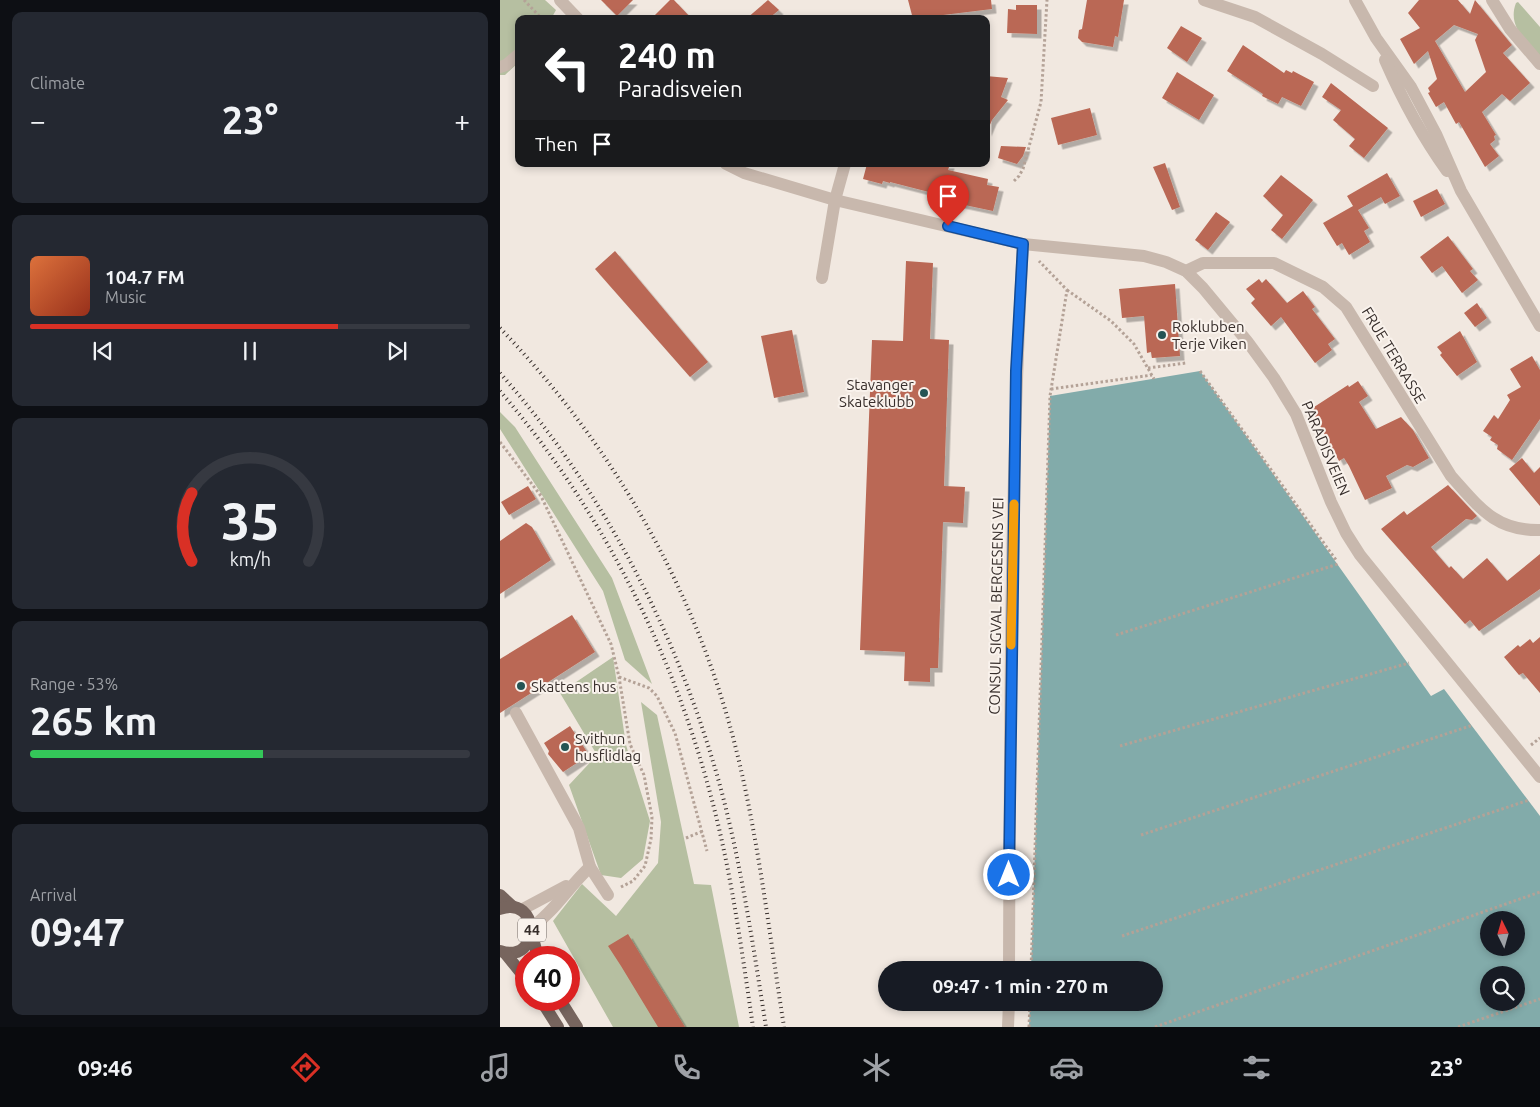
<!DOCTYPE html>
<html lang="en">
<head>
<meta charset="utf-8">
<style>
  :root { --surface:#171b24; --page:#242831; --text:#f1f3f6; --muted:#9ea1a6; --line:#363941; --accent:#d93025 }
  body { margin:0; font-family:Ubuntu,sans-serif; background:var(--page); color:var(--text); height:100vh; display:flex; flex-direction:column; font-size:19px; white-space:nowrap }
  * { box-sizing:border-box; margin:0 }
  p { font-size:16px; color:var(--muted) }
  .icon { flex:none; width:28px; height:28px; fill:none; stroke:currentColor; stroke-width:2; stroke-linecap:round; stroke-linejoin:round }
  .map { position:relative; flex:1; overflow:hidden }
  .sheet { display:flex; flex-direction:column; gap:12px; padding:12px; background:#0d0f14; width:500px }
  .sheet>* { flex:none }
  .banner { position:absolute; left:15px; top:15px; width:475px; height:152px; border-radius:10px; box-shadow:0 2px 8px #0003; background:#202124; color:#fff; overflow:hidden }
  .needle { width:32px; rotate:355deg }
  .tools { position:absolute; left:980px; top:911px; display:grid; gap:10px }
  .tools a { display:grid; place-items:center; width:45px; height:45px; border-radius:50%; background:var(--surface); box-shadow:0 2px 8px #0003; font-size:25px }
  .speed { position:absolute; left:15px; top:946px; display:flex; gap:10px; font-size:25px; font-weight:700; text-align:center }
  .speed>* { display:grid; place-content:center; width:65px; height:65px; border-radius:50%; background:var(--surface); box-shadow:0 2px 8px #0003; line-height:1 }
  .speed .limit { border:8px solid #d22; background:#fff; color:#111 }
  .pin { position:absolute; display:grid; place-items:center; width:42px; height:42px; color:#fff; margin:-51px -21px; border-radius:50% 50% 50% 0; rotate:-45deg; box-shadow:0 0 5px #0007 }
  .pin .icon { rotate:45deg }
  .me { position:absolute; width:55px; margin:-28px; rotate:0deg; stroke-linejoin:round; filter:drop-shadow(0 0 4px #0008) }
  .turn { display:flex; align-items:center; gap:18px; height:105px; padding:0 20px; font-size:22px }
  .turn .icon { width:65px; height:65px; stroke-width:2.5 }
  .turn b { display:block; font-size:35px; line-height:42px }
  .then { display:flex; align-items:center; height:48px; padding:0 20px; background:#0003; gap:10px; font-size:19px }
  .big { font-size:38px; font-weight:600; line-height:1.1 }
  .sheet .widget { flex:1; display:flex; flex-direction:column; justify-content:center; gap:8px; min-width:0; padding:0 18px; border-radius:10px; background:var(--page) }
  .sheet .dial { align-items:center; gap:0 }
  .dial svg { height:130px; overflow:visible; fill:none; stroke:var(--line); stroke-width:7; stroke-linecap:round; text-anchor:middle }
  .dial text { fill:var(--text); stroke:none }
  .song { display:flex; align-items:center; gap:15px }
  .cover { width:60px; height:60px; border-radius:8px; background:linear-gradient(135deg,hsl(20 70% 55%),hsl(10 70% 35%)) }
  .played { height:5px; border-radius:2px; background:linear-gradient(90deg,var(--accent) 70%,var(--line) 70%) }
  .keys { display:flex; justify-content:space-around; direction:ltr }
  .heat { display:flex; justify-content:space-between; align-items:center; font-size:28px; direction:ltr }
  .charge { height:8px; border-radius:4px; background:linear-gradient(90deg,#34c759 53%,var(--line) 0) }
  .trip { position:absolute; left:378px; top:961px; width:285px; height:50px; border-radius:25px; background:var(--surface); box-shadow:0 2px 8px #0003; font-weight:600; line-height:50px; text-align:center }
  .menu { display:flex; height:80px; justify-content:space-around; align-items:center; background:#090b0e; color:var(--muted) }
  .menu .icon { width:35px; height:35px }
  .menu .current { color:var(--accent) }
  .menu b { font-size:22px; color:var(--text) }
  main { display:flex; flex:1; min-height:0 }
  .map>svg:first-child { display:block }
  .green { fill:#b6bfa1 }
  .water { fill:#82abaa; fill-rule:evenodd }
  .building { fill:#ba6855; fill-rule:evenodd; filter:url(#shadow) }
  .lines { fill:none; stroke-linecap:round; stroke-linejoin:round }
  .path { stroke:#b4a297; stroke-width:3; stroke-dasharray:2.5 2.5; stroke-linecap:butt }
  .minor { stroke:#c8b8ad; stroke-width:12 }
  .major { stroke:#77655e; stroke-width:12 }
  .rail { stroke:#372e2b; stroke-width:4; stroke-dasharray:1 4; stroke-linecap:butt }
  .route-casing { stroke:#114b97; stroke-width:12 }
  .route { stroke:#1a73e8; stroke-width:9 }
  .slow { stroke:#f59e0b; stroke-width:9 }
  .poi-dot { fill:#245454; stroke:#f9f2ec; stroke-width:2 }
  .labels { text-anchor:middle; dominant-baseline:central; stroke-width:4; stroke-linejoin:round; paint-order:stroke }
  .shield { fill:#f9f2ec; stroke:#716965; stroke-width:1 }
  .shield-label { font-size:14px; font-weight:bold; fill:#372e2b }
  .poi-label { font-size:15px; fill:#372e2b; stroke:#f9f2ec; text-anchor:start }
  .street-label { font-size:15px; fill:#372e2b; stroke:#f9f2ec }
</style>
</head>
<body>
<main>
<section class="sheet">
<div class="widget"><p>Climate</p>
<div class="heat"><a>−</a><b class="big">23°</b><a>+</a></div>
</div>
<div class="widget">
<div class="song"><i class="cover"></i><div><b>104.7 FM</b><p>Music</p></div></div>
<div class="played"></div>
<div class="keys"><svg class="icon" aria-label="previous" viewBox="0 0 24 24"><path d="M18 5L8 12l10 7zM5 5v14"/></svg><svg class="icon" aria-label="pause" viewBox="0 0 24 24"><path d="M8 5v14M16 5v14"/></svg><svg class="icon" aria-label="next" viewBox="0 0 24 24"><path d="M6 5l10 7-10 7zM19 5v14"/></svg></div>
</div>
<div class="widget dial"><svg viewBox="0 0 100 80">
<path d="M14 69A42 42 0 1 1 86 69"/>
<path d="M14 69A42 42 0 0 1 14 27" stroke="#d93025"/>
<text x="50" y="56" font-size="32" font-weight="700">35</text>
<text x="50" y="72" font-size="11">km/h</text>
</svg></div>
<div class="widget"><p>Range · 53%</p><b class="big">265 km</b><div class="charge"></div></div>
<div class="widget"><p>Arrival</p><b class="big">09:47</b></div>
</section>
<div class="map">
<svg width="1040" height="1027" viewBox="0 0 1040 1027">
  <defs>
    <filter id="shadow"><feDropShadow dx="4.5" dy="4.5" stdDeviation="0" flood-color="#0004"/></filter>
  </defs>
  <rect width="100%" height="100%" fill="#f1e8e0"/>
  <g class="green">
    <polygon points="0,0 45,0 56,10 51,19 19,19 19,62 5,75 0,75"/>
    <path d="M 1018,2 L 1040,27 L 1040,58 C 1026,41 1007,26 1016,3 Z"/>
    <polygon points="0,412 15,427 112,578 152,684 125,660 103,591 0,429"/>
    <polygon points="113,657 126,745 150,821 143,859 121,878 101,875 69,785 97,755 60,693"/>
    <polygon points="141,702 157,715 194,884 211,885 239,1027 113,1027 53,921 82,884 116,916 158,863 161,822"/>
  </g>
  <path class="water" d="M 700,371 L 931,696 L 944,689 L 1040,816 L 1040,1027 L 529,1027 L 530,1003 L 654,1002 L 654,970 L 531,970 L 550,396 ZM 989,920 L 1016,920 L 1016,948 L 989,948 ZM 989,975 L 1016,975 L 1016,1002 L 989,1002 Z"/>
  <g class="building">
    <polygon points="101,0 133,0 117,16"/>
    <polygon points="170,0 174,0 192,19 151,19"/>
    <polygon points="268,0 279,10 268,19 246,19"/>
    <polygon points="408,0 491,0 492,9 435,16 436,19 413,19"/>
    <polygon points="587,0 624,0 618,37 615,36 613,47 582,42 578,38 579,30 582,29"/>
    <path d="M 919,0 L 958,0 L 970,14 L 975,0 L 1012,45 L 1003,53 L 1030,83 L 1010,101 L 1002,94 L 982,112 L 996,135 L 994,136 L 995,140 L 990,144 L 999,156 L 985,167 L 959,122 L 956,124 L 944,102 L 936,107 L 928,93 L 930,92 L 928,88 L 937,79 L 928,51 L 914,64 L 900,39 L 920,28 L 908,13 ZM 954,25 L 978,34 L 975,40 L 986,72 L 965,92 L 935,41 Z"/>
    <polygon points="516,5 537,5 537,34 507,33 508,9 516,10"/>
    <polygon points="681,26 702,38 687,62 667,48"/>
    <polygon points="743,45 784,73 786,70 792,73 793,71 814,82 801,106 782,97 778,104 762,96 763,94 727,71"/>
    <polygon points="677,72 714,95 699,120 662,98"/>
    <polygon points="486,76 508,78 501,97 508,100 492,120 487,132"/>
    <polygon points="831,83 888,128 864,158 849,146 855,139 833,120 841,110 822,97"/>
    <polygon points="590,108 597,135 558,145 551,118"/>
    <polygon points="501,146 526,147 523,156 517,164 498,158"/>
    <polygon points="665,163 680,207 672,210 653,167"/>
    <polygon points="367,164 450,164 448,170 488,179 487,185 499,187 493,211 460,204 460,200 390,182 390,183 383,181 382,184 363,179"/>
    <polygon points="887,173 900,196 885,204 881,197 858,210 869,228 864,231 870,242 849,255 842,243 837,246 823,223 853,206 847,196"/>
    <polygon points="781,175 813,200 782,239 771,230 783,215 763,196"/>
    <polygon points="937,189 945,204 921,217 913,201"/>
    <polygon points="716,212 730,222 708,250 695,240"/>
    <polygon points="948,236 973,269 970,271 978,280 962,293 942,266 932,273 920,257"/>
    <polygon points="115,251 208,362 190,377 95,269"/>
    <polygon points="406,261 433,263 430,339 449,340 444,486 465,487 463,523 443,522 438,668 430,668 430,682 404,681 405,652 360,650 372,340 403,341"/>
    <polygon points="759,279 762,283 766,279 787,303 803,291 815,307 812,309 835,339 828,344 832,350 815,363 781,317 771,326 751,303 755,299 746,289"/>
    <polygon points="675,284 680,356 652,358 651,352 647,353 644,316 622,318 619,289"/>
    <polygon points="977,303 987,318 975,327 964,313"/>
    <polygon points="292,330 304,392 274,398 261,336"/>
    <polygon points="960,331 977,362 957,376 940,355 942,353 937,347"/>
    <polygon points="1032,356 1040,370 1040,419 1012,460 997,449 998,445 990,440 992,437 983,431 994,415 998,419 1010,400 1007,395 1021,387 1010,369"/>
    <polygon points="858,381 868,396 859,402 876,429 901,417 913,430 929,458 913,467 907,465 886,476 892,488 865,500 849,466 844,458 839,461 811,409 848,385 849,387"/>
    <polygon points="1022,458 1034,473 1040,467 1040,506 1009,469"/>
    <polygon points="948,485 977,516 972,520 966,519 931,547 949,568 951,566 963,579 987,558 1007,581 1040,554 1040,589 979,631 970,620 965,624 881,529 904,511 907,515"/>
    <polygon points="28,486 36,499 9,515 1,502"/>
    <polygon points="26,523 32,527 51,560 0,594 0,541"/>
    <polygon points="72,615 95,652 0,713 0,659"/>
    <polygon points="1040,637 1040,693 1023,673 1019,675 1004,657 1018,645 1020,647 1030,639 1033,643"/>
    <polygon points="70,726 89,755 63,772 48,754 49,751 44,743"/>
    <polygon points="128,934 151,972 185,1027 158,1027 121,966 108,946"/>
  </g>
  <g class="lines">
    <g class="path">
      <polyline points="24,0 42,19"/>
      <polyline points="514,181 519,176 523,169 541,102 547,0"/>
      <polyline points="567,290 611,321 634,344 654,379"/>
      <polyline points="648,368 686,363"/>
      <polyline points="700,371 836,560"/>
      <polyline points="551,389 652,375"/>
      <polyline points="0,442 41,496 111,644 119,677 130,744 144,775 152,817 151,839 145,866 133,881 119,888"/>
      <polyline points="616,635 838,564"/>
      <polyline points="119,677 149,688 157,696 175,733 207,851"/>
      <polyline points="1031,745 1040,738"/>
      <polyline points="620,746 909,663"/>
      <polyline points="641,835 973,725"/>
      <polyline points="186,838 203,831"/>
      <polyline points="622,936 1029,800"/>
      <polyline points="531,970 550,396 567,290 539,261"/>
      <polyline points="529,1027 530,1002"/>
      <polyline points="655,1027 1040,892"/>
      <polyline points="958,1027 1040,999"/>
    </g>
    <g class="minor">
      <polyline points="60,0 78,19"/>
      <polyline points="704,0 755,17 822,54 873,86"/>
      <polyline points="855,0 876,38 911,87 936,134 961,191 1040,326"/>
      <polyline points="992,0 1010,29 1040,64"/>
      <path d="M 885,60 C 902,99 922,136 947,171"/>
      <polyline points="0,67 6,65 19,54"/>
      <polyline points="226,164 244,173 335,200 523,244 644,256 666,262 686,271 703,288 747,341 774,378 796,414 831,502 846,533 860,555 1040,777"/>
      <path d="M 686,271 L 703,263 L 774,263 L 823,287 L 846,307 L 951,476 C 979,507 995,531 1040,530"/>
      <polyline points="322,278 335,200 345,164"/>
      <polyline points="16,713 79,828 90,867"/>
      <polyline points="21,910 66,886"/>
      <path d="M 32,927 C 55,911 69,886 90,867 L 108,895"/>
      <path d="M 509,970 C 510,728 510,485 523,244"/>
      <polyline points="508,1027 509,1002"/>
    </g>
    <g class="major">
      <polyline points="0,895 13,907"/>
      <path d="M 0,909 C 40,894 42,965 0,951"/>
      <polyline points="32,934 38,958"/>
      <polyline points="5,953 26,979"/>
      <polyline points="41,1000 58,1027"/>
      <polyline points="60,1000 77,1027"/>
    </g>
    <g class="rail">
      <path d="M 0,328 C 112,445 193,585 234,741 C 258,834 269,932 284,1027"/>
      <path d="M 0,373 C 103,490 177,633 219,782 C 241,862 253,945 266,1027"/>
      <path d="M 0,391 C 101,509 174,653 213,804 C 232,877 242,952 253,1027"/>
    </g>
  </g>
  <g class="lines">
    <defs>
      <polyline id="route" points="448,226 523,244 516,371 509,875"/>
    </defs>
    <use href="#route" class="route-casing"/>
    <use href="#route" class="route"/>
    <polyline class="slow" points="511,645 514,504"/>
  </g>
  <g class="poi-dot">
    <circle cx="662" cy="335" r="5"/>
    <circle cx="424" cy="393" r="5"/>
    <circle cx="21" cy="686" r="5"/>
    <circle cx="65" cy="747" r="5"/>
  </g>
  <g class="labels">
    <rect class="shield" x="18" y="918.5" width="28" height="23" rx="4"/>
    <g class="shield-label">
      <text x="32" y="930">44</text>
    </g>
    <g class="poi-label">
      <text x="672" y="326">Roklubben<tspan x="672" dy="17">Terje Viken</tspan></text>
      <text x="414" y="384" text-anchor="end">Stavanger<tspan x="414" dy="17">Skateklubb</tspan></text>
      <text x="31" y="686">Skattens hus</text>
      <text x="75" y="738">Svithun<tspan x="75" dy="17">husflidlag</tspan></text>
    </g>
    <g class="street-label">
      <text transform="translate(894 355) rotate(59)">FRUE TERRASSE</text>
      <text transform="translate(826 448) rotate(67)">PARADISVEIEN</text>
      <text transform="translate(496 606) rotate(-89)">CONSUL SIGVAL BERGESENS VEI</text>
    </g>
  </g>
</svg>
<div class="tools">
<a><svg class="needle" viewBox="-14 -14 28 28"><path d="M0-13l5 13h-10z" fill="#e53935"/><path d="M0 13l5-13h-10z" fill="#9ea1a6"/></svg></a>
<a><svg class="icon" aria-label="search" viewBox="0 0 24 24"><circle cx="10" cy="10" r="6"/><path d="M15 15l6 6"/></svg></a>
</div>
<div class="speed"><div class="limit">40</div></div>
<div class="pin" style="left:448px;top:226px;background:#d93025"><svg class="icon" aria-label="arrive" viewBox="0 0 24 24"><path d="M6 21V4h12l-3 4 3 4H6"/></svg></div>
<svg class="me" style="left:509px;top:875px" viewBox="-20 -20 40 40"><circle r="17" fill="#1a73e8" stroke="#fff" stroke-width="3"/><path d="M0-11L8 9 0 5-8 9z" fill="#fff"/></svg>
<div class="trip">09:47 · 1 min · 270 m</div>
<div class="banner">
<div class="turn"><svg class="icon" aria-label="left" viewBox="0 0 24 24"><path d="M17 20v-9H6M10 6l-5 5 5 5"/></svg><div><b>240 m</b>Paradisveien</div></div>
<div class="then">Then<svg class="icon" aria-label="arrive" viewBox="0 0 24 24"><path d="M6 21V4h12l-3 4 3 4H6"/></svg></div>
</div>
</div>
</main>
<nav class="menu">
<b>09:46</b>
<svg class="icon current" aria-label="directions" viewBox="0 0 24 24"><path d="M12 3l9 9-9 9-9-9zM9 14v-3h6M13 9l2 2-2 2"/></svg>
<svg class="icon" aria-label="music" viewBox="0 0 24 24"><path d="M9 18V5l10-2v13"/><circle cx="6" cy="18" r="3"/><circle cx="16" cy="16" r="3"/></svg>
<svg class="icon" aria-label="phone" viewBox="0 0 24 24"><path d="M5 4h4l2 5-3 2q2 4 5 5l2-3 5 2v4C11 20 4 13 5 4z"/></svg>
<svg class="icon" aria-label="climate" viewBox="0 0 24 24"><path d="M12 3v18M4 7l16 10M4 17L20 7"/></svg>
<svg class="icon" aria-label="car" viewBox="0 0 24 24"><path d="M5 17H2v-5l4-1 3-4h7l3 4 3 1v5h-3M9 17h6M6 11h13"/><circle cx="7" cy="17" r="2"/><circle cx="17" cy="17" r="2"/></svg>
<svg class="icon" aria-label="filters" viewBox="0 0 24 24"><path d="M4 7h16M4 17h16"/><circle cx="9" cy="7" r="2"/><circle cx="15" cy="17" r="2"/></svg>
<b>23°</b>
</nav>
</body>
</html>
